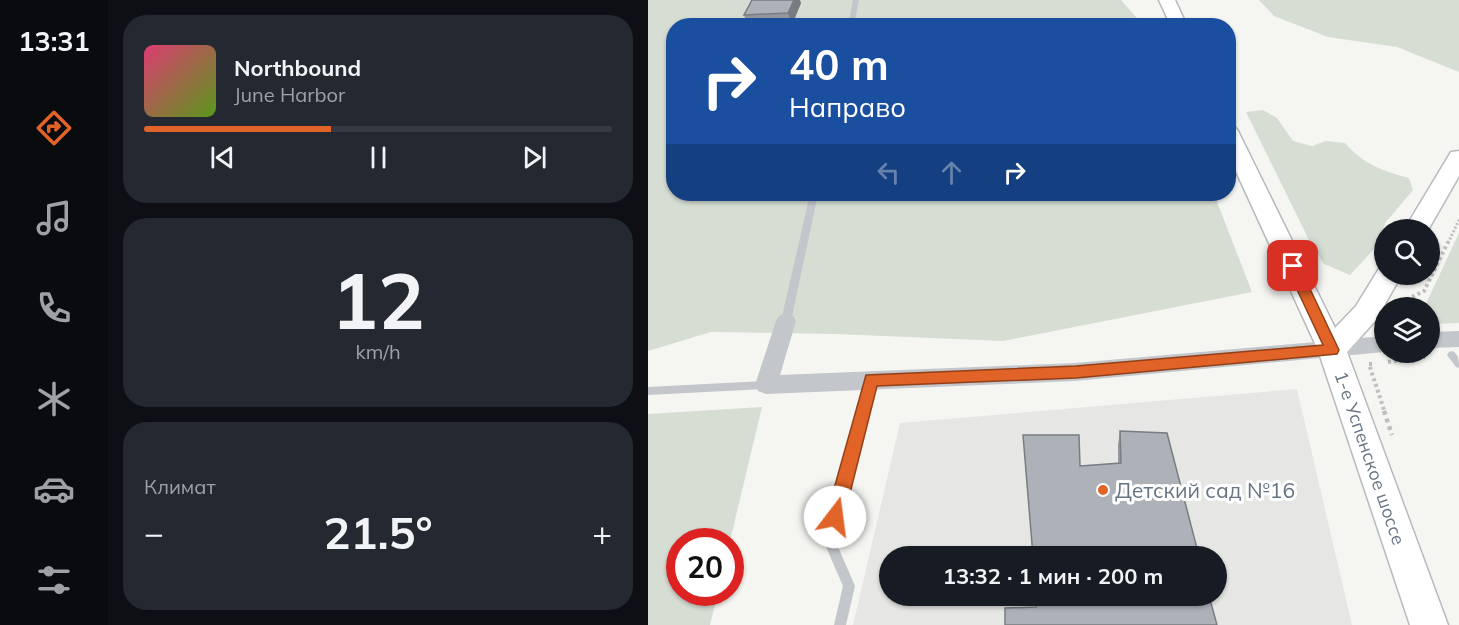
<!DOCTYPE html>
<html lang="ru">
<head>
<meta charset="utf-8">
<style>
  :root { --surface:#171b24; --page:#242831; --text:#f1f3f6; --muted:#9ea1a6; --line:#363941; --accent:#e16327 }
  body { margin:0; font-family:Mulish,sans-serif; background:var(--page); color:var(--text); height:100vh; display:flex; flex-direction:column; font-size:22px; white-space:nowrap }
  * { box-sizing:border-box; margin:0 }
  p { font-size:20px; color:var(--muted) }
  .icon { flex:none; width:33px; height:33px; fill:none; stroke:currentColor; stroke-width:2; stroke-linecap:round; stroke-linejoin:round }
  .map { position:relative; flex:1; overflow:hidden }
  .sheet { display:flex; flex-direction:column; gap:15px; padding:15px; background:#0d0f14; width:540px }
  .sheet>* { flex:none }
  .guide { position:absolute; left:18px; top:18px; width:570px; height:183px; border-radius:24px; box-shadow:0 2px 4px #0004; background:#1a4fa0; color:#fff; overflow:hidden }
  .controls { position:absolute; left:726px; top:219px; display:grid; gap:12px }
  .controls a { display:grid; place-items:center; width:66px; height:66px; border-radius:50%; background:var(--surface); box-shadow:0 2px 4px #0004; font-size:30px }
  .speed { position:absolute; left:18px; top:528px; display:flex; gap:12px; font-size:30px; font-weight:700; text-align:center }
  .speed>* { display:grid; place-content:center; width:78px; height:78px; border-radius:50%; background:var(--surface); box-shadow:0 2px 4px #0004; line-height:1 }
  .speed .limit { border:9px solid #d22; background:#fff; color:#111 }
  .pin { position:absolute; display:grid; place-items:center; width:51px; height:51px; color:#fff; margin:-26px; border-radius:12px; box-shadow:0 3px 9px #0006 }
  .me { position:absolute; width:66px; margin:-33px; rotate:15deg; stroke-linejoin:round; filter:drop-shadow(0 0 4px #0008) }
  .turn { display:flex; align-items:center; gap:21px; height:126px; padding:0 24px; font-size:27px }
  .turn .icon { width:78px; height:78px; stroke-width:2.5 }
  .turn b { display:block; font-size:42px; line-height:51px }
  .lanes { display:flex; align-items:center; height:57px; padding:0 24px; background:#0003; justify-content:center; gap:30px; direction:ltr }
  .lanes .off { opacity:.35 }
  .big { font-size:45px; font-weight:700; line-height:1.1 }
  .sheet .tile { flex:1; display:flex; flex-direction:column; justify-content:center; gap:9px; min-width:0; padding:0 21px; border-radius:24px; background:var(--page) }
  .sheet .dial { align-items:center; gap:0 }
  .dial b { font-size:78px; line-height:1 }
  .song { display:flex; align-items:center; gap:18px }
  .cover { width:72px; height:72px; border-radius:9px; background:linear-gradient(135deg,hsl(340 70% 55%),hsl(90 70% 35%)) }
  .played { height:6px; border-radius:3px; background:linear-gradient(90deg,var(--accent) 40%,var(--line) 40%) }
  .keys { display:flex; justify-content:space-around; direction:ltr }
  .heat { display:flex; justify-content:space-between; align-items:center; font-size:33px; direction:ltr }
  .trip { position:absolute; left:231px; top:546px; width:348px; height:60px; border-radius:30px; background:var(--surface); box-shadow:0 2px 4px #0004; font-weight:700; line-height:60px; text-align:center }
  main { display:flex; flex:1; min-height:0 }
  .tab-bar { display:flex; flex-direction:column; width:108px; justify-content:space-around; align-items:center; background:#090b0e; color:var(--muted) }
  .tab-bar .icon { width:42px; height:42px }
  .tab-bar .on { color:var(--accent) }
  .tab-bar b { font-size:27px; color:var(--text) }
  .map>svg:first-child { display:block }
  .built { fill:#e6e7e5; fill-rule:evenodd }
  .green { fill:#d6ddd3 }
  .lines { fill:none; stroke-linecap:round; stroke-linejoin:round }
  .secondary-casing { stroke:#b6babe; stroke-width:3 }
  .path-far2 { stroke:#bdbfc1; stroke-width:3; stroke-dasharray:2 2; stroke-linecap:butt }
  .path-far1 { stroke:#bdbfc1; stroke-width:4; stroke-dasharray:3 3; stroke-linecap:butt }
  .path { stroke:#bdbfc1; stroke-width:4.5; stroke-dasharray:4 4; stroke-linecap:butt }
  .lane { fill:#c3c6ca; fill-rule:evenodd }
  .street { fill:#c3c6ca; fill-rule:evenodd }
  .secondary { fill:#fff; fill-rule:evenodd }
  .wall { fill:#94999e }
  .shaded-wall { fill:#787d81 }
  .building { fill:#acb2b8; stroke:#787d81; stroke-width:1.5 }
  .route { fill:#e16327; stroke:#924019; stroke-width:1.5 }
  .poi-dot { fill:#e16327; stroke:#fff; stroke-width:2 }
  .labels { text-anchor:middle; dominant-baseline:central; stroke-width:6; stroke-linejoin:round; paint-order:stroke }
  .street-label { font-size:18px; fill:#657383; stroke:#fff }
  .near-poi-label { font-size:21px; fill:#657383; stroke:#fff; text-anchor:start }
</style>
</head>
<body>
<main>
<nav class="tab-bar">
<b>13:31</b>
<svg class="icon on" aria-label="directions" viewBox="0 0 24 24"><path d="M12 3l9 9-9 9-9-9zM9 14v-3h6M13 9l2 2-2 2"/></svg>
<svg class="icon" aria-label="music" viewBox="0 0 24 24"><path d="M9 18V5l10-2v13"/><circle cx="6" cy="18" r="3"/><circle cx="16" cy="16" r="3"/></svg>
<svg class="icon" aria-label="phone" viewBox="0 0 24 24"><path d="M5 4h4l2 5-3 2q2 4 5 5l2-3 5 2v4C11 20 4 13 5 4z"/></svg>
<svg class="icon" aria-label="climate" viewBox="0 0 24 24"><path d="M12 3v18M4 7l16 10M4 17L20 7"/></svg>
<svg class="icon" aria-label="car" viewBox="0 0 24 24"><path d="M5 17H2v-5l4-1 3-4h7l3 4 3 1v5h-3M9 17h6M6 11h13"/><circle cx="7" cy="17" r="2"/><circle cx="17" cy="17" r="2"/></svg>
<svg class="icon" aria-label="filters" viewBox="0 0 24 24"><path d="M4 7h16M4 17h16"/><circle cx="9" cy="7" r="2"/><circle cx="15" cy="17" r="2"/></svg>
</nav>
<section class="sheet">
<div class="tile">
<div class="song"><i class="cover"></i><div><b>Northbound</b><p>June Harbor</p></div></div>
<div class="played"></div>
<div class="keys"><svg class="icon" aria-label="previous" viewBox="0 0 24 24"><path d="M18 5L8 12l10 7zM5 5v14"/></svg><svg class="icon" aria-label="pause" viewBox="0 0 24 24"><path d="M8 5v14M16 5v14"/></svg><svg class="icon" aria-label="next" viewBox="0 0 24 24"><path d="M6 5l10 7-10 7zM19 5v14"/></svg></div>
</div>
<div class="tile dial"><b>12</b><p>km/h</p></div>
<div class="tile"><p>Климат</p>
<div class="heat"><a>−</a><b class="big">21.5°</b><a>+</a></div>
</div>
</section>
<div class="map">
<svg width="811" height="625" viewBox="0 0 811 625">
  <rect width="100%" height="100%" fill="#f5f6f2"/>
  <path class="built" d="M 649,389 L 704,625 L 205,625 L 252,423 ZM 242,556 L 568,556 L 568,596 L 242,596 Z"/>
  <g class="green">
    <polygon points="0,0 473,0 495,25 26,26 26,194 566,194 604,292 355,341 188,334 63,332 0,351"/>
    <polygon points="611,0 811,0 811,72 749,47 680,37 626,16"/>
    <path d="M 615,110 L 629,118 L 645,141 L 664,146 L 678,141 L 697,143 C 715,164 735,171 761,178 L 765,190 L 738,222 L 727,248 L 702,275 L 676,264 L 662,242 L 598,112 Z"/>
    <polygon points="811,233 811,323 788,324 782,313 782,308 777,306"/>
    <polygon points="114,407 82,541 32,542 32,592 70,593 62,625 0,625 0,414"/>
  </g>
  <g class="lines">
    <defs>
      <g id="secondary">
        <polygon points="511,0 527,0 539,26 523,26"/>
        <polygon points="580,125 587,127 590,131 687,328 708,306 732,267 736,266 736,274 754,274 728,320 699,352 800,625 762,625 670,350 580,154"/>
        <polygon points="811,151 811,176 780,230 756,230 803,152"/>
      </g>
    </defs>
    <use href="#secondary" class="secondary-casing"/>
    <polyline class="path-far2" points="800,243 811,220"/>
    <g class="path-far1">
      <polyline points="748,305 776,291 800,242"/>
      <polyline points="740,362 777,357"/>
      <polyline points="724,364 721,364 737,413"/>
    </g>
    <polyline class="path" points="736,411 744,435"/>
    <g class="lane">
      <polygon points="205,0 211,0 206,26 200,26"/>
      <polygon points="162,194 170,194 143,321 141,323 135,323 133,321"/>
      <path d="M 804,351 C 811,354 811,361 811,368 L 808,367 L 799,355 L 801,352 Z"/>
      <polygon points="223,376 226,377 228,380 187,540 207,586 198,625 186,625 195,586 175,540 218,380 220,377"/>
      <polygon points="118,381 121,382 123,385 121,388 118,389 0,395 0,387"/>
    </g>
    <g class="street">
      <polygon points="138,313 145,316 148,321 132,375 427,363 736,336 736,352 427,381 118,394 110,391 107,385 128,321 131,316"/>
      <polygon points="811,331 811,347 782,348 782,332"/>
    </g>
    <use href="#secondary" class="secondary"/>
  </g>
  <g class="wall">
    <polygon points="153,3 144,25 100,26 96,15"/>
    <polygon points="472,431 519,433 385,556 432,466 470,463 470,445"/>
  </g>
  <polygon class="shaded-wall" points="146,0 152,0 153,3 144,25 140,13"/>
  <g class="building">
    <polygon points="104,0 146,0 140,13 96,15"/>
    <polygon points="472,431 519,433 551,556 385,556 375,435 431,435 432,466 473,463"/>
    <polygon points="388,596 561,596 569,625 357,625 357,608 388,607"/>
  </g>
  <polygon class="route" points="645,261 651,266 691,350 689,354 428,378 229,386 196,517 193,523 187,526 181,523 178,517 218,375 428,366 675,345 638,266"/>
  <circle class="poi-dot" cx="455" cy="490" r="6"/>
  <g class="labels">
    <g class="street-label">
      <text transform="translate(722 458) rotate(71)">1-е Успенское шоссе</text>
    </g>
    <g class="near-poi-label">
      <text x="467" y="490">Детский сад №16</text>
    </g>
  </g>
</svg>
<div class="controls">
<a><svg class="icon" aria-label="search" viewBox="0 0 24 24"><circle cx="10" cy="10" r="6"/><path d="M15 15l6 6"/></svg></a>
<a><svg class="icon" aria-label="layers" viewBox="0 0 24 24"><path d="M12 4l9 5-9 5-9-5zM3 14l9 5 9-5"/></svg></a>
</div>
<div class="speed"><div class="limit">20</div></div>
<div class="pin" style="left:645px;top:266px;background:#d93025"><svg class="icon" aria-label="arrive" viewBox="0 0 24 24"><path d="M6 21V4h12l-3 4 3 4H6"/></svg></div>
<svg class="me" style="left:187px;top:517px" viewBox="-20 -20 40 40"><circle r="19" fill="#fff"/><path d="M0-13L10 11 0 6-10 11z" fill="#e16327"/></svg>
<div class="trip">13:32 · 1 мин · 200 m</div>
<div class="guide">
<div class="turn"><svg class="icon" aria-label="right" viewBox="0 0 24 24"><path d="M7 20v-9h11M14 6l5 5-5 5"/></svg><div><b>40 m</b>Направо</div></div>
<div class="lanes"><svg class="icon off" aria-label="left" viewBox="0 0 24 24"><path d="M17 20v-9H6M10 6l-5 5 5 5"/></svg><svg class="icon off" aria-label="ahead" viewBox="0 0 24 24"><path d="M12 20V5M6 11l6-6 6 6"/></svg><svg class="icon" aria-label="right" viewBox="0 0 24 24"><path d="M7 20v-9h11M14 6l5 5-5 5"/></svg></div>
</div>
</div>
</main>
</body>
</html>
